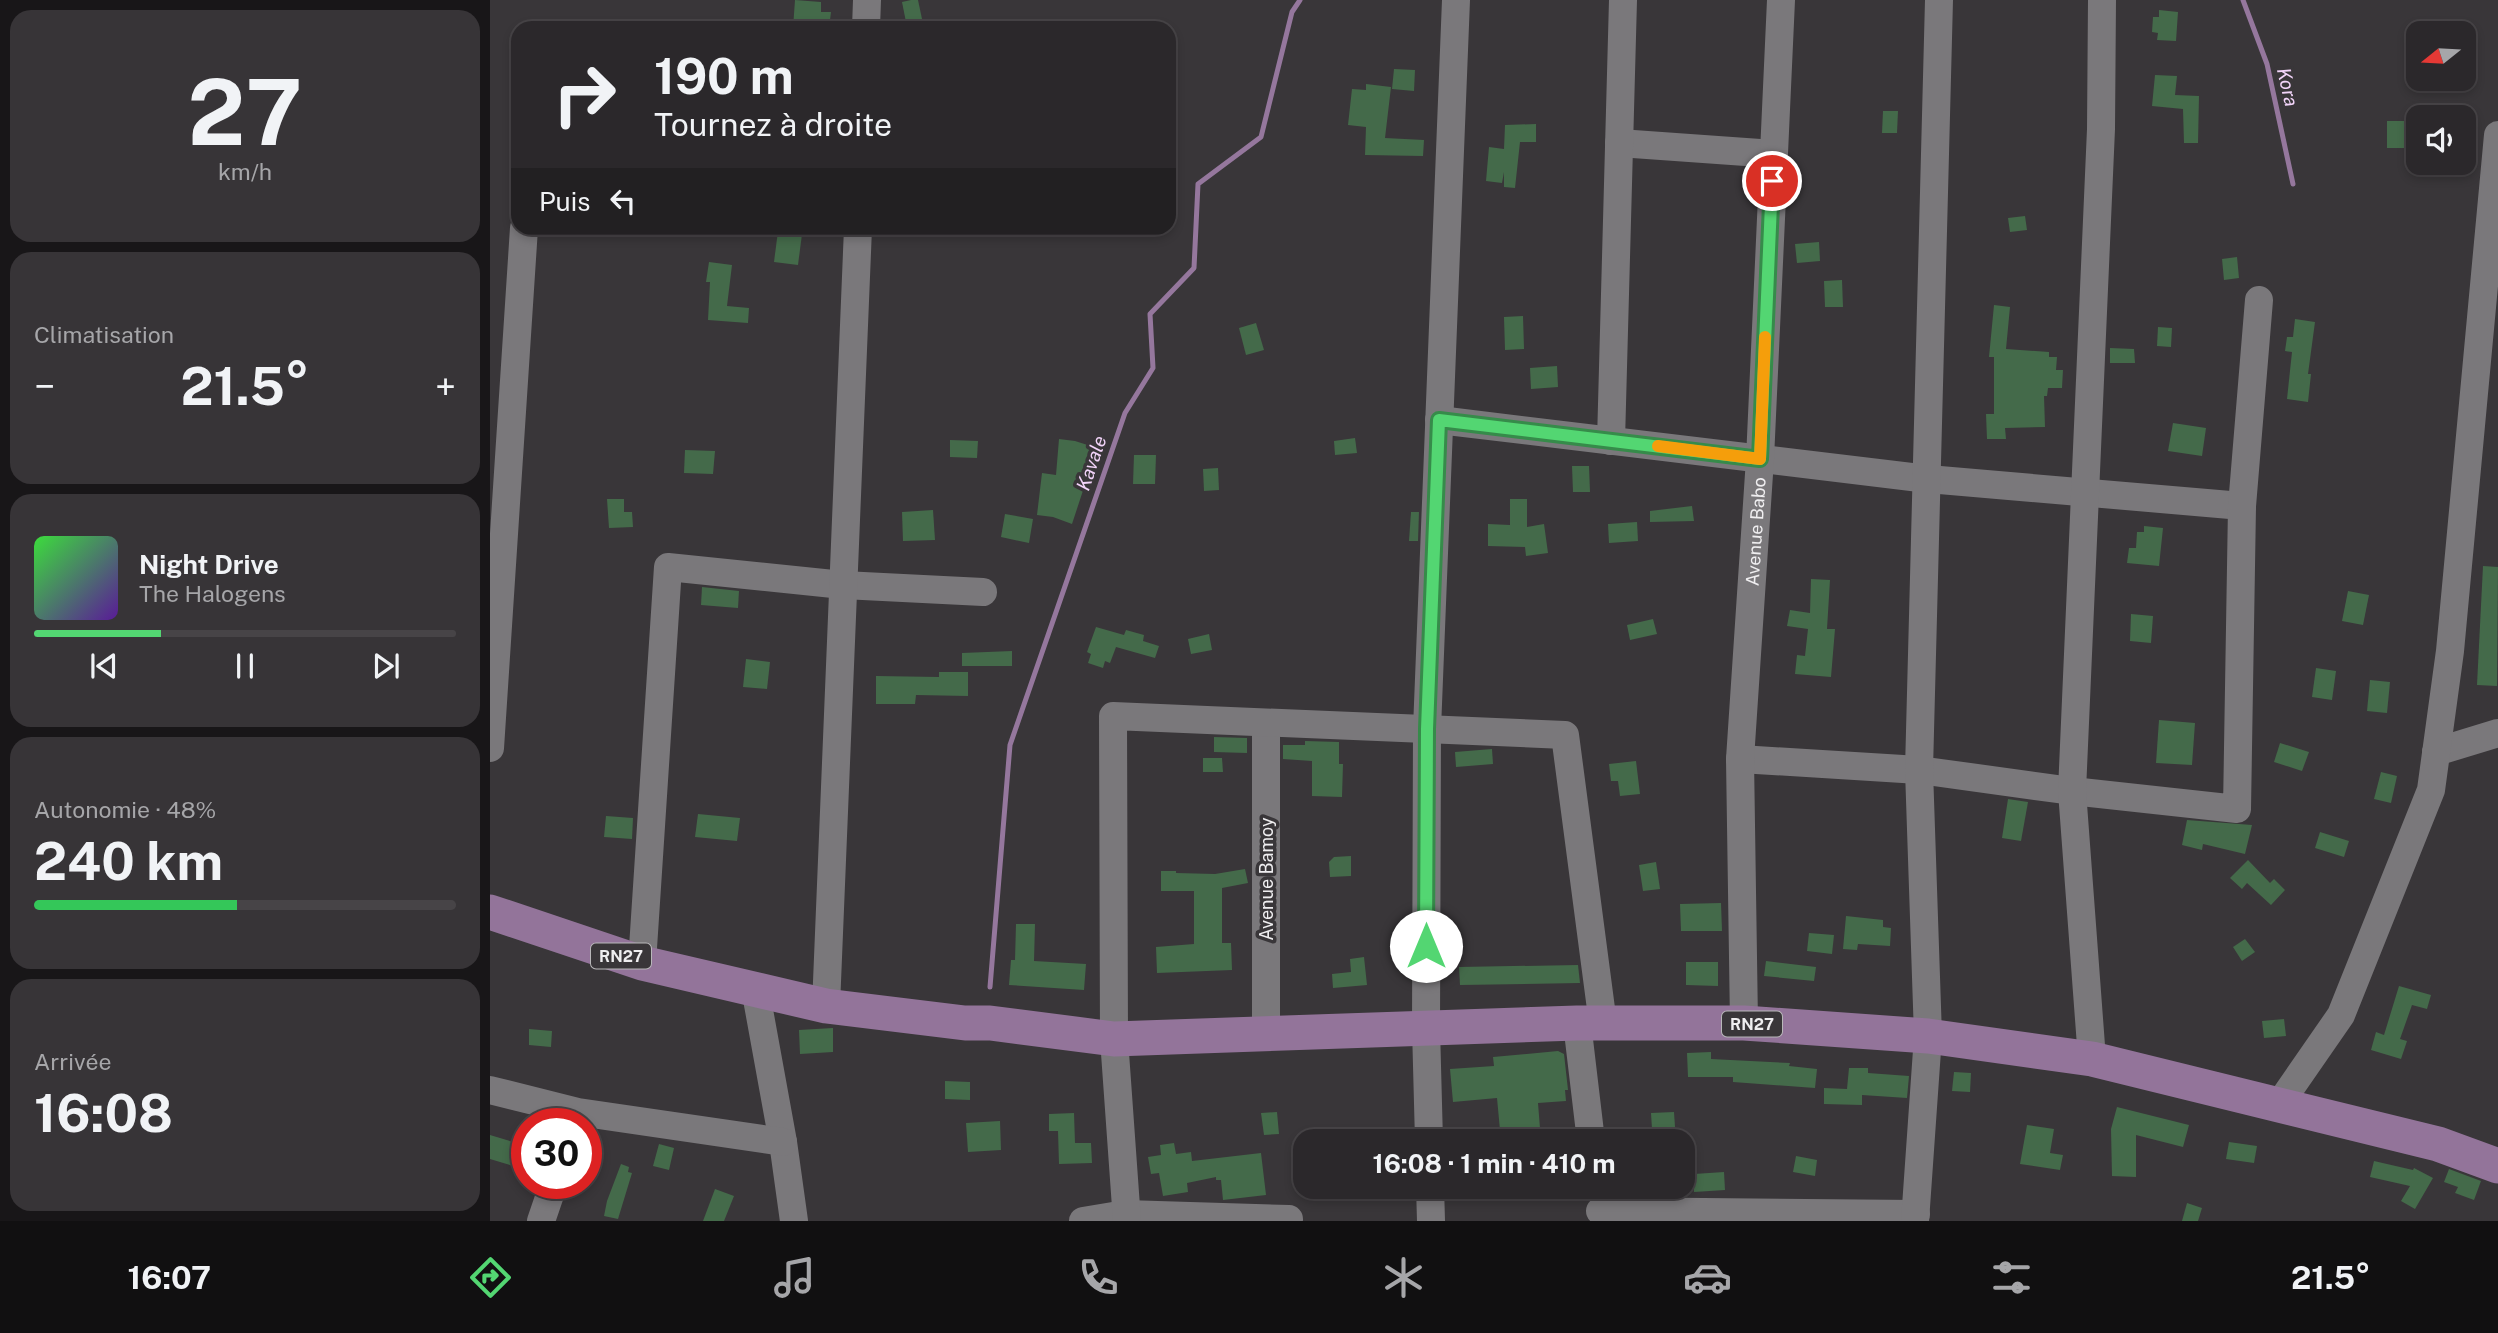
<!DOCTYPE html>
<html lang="fr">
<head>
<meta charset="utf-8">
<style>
  :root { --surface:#2b282b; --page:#373437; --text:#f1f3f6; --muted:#a6a6a9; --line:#474447; --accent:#53d672 }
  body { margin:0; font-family:"Public Sans",sans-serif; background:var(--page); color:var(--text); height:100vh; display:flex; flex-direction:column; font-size:26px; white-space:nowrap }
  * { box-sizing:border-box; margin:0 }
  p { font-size:23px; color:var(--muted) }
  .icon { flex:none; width:38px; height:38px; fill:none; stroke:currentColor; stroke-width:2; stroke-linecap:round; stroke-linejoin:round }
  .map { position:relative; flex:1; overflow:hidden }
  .panel { display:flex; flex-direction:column; gap:10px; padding:10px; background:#181618; width:490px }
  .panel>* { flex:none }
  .hud { position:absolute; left:21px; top:21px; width:665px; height:214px; border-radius:21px; box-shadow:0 4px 10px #0003,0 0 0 2px var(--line); background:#2b282b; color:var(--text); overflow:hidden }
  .needle { width:46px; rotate:252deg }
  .buttons { position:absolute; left:1916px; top:21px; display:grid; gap:14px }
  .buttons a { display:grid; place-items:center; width:70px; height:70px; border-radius:14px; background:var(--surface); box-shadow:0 4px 10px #0003,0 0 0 2px var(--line); font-size:35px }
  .speed { position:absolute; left:21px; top:1108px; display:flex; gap:14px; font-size:35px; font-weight:700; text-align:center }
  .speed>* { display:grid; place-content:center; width:91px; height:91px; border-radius:50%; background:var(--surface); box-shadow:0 4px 10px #0003,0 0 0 2px var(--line); line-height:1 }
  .speed .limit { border:10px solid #d22; background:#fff; color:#111 }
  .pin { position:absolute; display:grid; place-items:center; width:60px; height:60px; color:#fff; margin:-30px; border:4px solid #fff; border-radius:50%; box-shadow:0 2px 7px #0007 }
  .me { position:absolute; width:77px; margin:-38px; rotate:0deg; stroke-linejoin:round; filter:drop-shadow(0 0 5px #0008) }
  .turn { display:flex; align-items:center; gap:24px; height:147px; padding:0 28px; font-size:32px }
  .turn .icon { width:91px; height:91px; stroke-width:2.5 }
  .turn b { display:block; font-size:49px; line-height:60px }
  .then { display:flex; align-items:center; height:66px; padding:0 28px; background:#0003; gap:14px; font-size:26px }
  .big { font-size:52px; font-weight:700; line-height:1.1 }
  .panel .card { flex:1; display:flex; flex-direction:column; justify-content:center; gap:10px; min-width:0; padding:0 24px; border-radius:21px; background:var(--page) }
  .panel .dial { align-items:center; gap:0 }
  .dial b { font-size:91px; line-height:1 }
  .song { display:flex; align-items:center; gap:21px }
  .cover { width:84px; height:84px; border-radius:10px; background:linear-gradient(135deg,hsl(120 70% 55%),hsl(270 70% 35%)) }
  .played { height:7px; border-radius:4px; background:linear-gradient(90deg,var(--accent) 30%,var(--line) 30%) }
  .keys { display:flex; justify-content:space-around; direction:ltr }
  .heat { display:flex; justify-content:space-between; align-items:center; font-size:38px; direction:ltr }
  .charge { height:10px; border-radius:5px; background:linear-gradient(90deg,#34c759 48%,var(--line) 0) }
  .trip { position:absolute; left:803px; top:1129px; width:402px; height:70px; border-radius:21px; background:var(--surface); box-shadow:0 4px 10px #0003,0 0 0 2px var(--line); font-weight:700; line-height:70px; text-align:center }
  .dock { display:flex; height:112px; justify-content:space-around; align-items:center; background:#111011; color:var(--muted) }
  .dock .icon { width:49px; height:49px }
  .dock .selected { color:var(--accent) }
  .dock b { font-size:32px; color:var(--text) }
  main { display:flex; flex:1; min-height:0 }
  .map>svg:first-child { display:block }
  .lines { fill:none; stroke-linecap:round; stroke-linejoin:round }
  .stream { stroke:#95779d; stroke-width:5 }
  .building { fill:#446a4a }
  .minor { stroke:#7a787b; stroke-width:28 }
  .major { stroke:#93749a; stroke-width:35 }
  .route-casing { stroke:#368b4a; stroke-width:18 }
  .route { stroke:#53d672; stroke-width:12 }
  .slow { stroke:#f59e0b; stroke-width:12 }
  .labels { text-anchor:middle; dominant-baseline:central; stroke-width:7; stroke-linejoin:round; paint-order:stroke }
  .shield { fill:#393639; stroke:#b8b7b9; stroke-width:2 }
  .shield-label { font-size:16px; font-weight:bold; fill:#efeef0 }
  .street-label { font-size:18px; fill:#efeef0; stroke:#393639 }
  .water-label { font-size:19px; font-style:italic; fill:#f2d4f9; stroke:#393639 }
</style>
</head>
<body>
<main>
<section class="panel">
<div class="card dial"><b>27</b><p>km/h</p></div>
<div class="card"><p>Climatisation</p>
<div class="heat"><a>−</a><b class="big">21.5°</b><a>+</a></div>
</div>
<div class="card">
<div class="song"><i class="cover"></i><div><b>Night Drive</b><p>The Halogens</p></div></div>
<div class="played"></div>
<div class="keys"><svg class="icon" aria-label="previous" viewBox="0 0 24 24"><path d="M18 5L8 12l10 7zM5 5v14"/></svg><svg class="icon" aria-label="pause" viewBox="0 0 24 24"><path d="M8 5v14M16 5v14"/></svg><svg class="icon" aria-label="next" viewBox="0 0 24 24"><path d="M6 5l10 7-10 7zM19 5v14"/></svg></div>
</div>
<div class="card"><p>Autonomie · 48%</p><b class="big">240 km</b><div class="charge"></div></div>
<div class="card"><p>Arrivée</p><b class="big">16:08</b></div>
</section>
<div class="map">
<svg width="2008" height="1221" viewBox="0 0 2008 1221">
  <rect width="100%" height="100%" fill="#393639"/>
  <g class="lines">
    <g class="stream">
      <polyline points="1753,0 1777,64 1803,184"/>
      <polyline points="500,987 520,745 635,413 663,368 660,314 704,268 708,184 771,137 802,12 810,0"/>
    </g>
  </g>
  <g class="building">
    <polygon points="305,0 331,2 331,12 341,12 339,28 303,28"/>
    <polygon points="421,0 428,0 432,19 416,22 412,2"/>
    <polygon points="1669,10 1688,12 1686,41 1667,40 1668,33 1662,32 1663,17 1669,17"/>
    <polygon points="904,69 925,70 924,91 902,89"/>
    <polygon points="1665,75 1687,76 1685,95 1709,96 1708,143 1694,143 1693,109 1662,106"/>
    <polygon points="876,84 901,87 895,138 934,140 933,156 875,155 876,127 858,125 862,89 876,90"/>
    <polygon points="1393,111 1408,111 1407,133 1392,133"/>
    <polygon points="1897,121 1914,121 1915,148 1897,148"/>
    <polygon points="1046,124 1046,142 1030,142 1025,188 1014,187 1014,172 1012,183 996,181 999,147 1014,149 1015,125"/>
    <polygon points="1535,216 1537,230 1520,232 1518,218"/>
    <polygon points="288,231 312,234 308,265 284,262"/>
    <polygon points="1329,242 1330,261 1307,263 1305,244"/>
    <polygon points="1747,257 1749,278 1734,280 1732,259"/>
    <polygon points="219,262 242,265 237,306 259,308 258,323 218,320 220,282 216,282"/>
    <polygon points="1352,280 1353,307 1335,307 1334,281"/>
    <polygon points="1504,305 1520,307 1516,349 1559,352 1559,357 1567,357 1566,370 1573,370 1572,388 1558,388 1557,396 1554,396 1555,427 1515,428 1516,439 1497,439 1496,414 1504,414 1504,357 1499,357"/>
    <polygon points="1033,316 1034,349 1015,350 1014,317"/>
    <polygon points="1805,319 1825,322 1818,374 1821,374 1818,402 1797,399 1802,352 1795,351 1797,337 1803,337"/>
    <polygon points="766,323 774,350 756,355 749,328"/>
    <polygon points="1668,327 1682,328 1681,347 1667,346"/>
    <polygon points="1620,348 1644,349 1645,363 1620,363"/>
    <polygon points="1067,366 1068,387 1041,389 1040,368"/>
    <polygon points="1683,423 1716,428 1712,456 1678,451"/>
    <polygon points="865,438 867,453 845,455 844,441"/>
    <polygon points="569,439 585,441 607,448 582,524 563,517 547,515 552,473 566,475"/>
    <polygon points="460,440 488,441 487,458 460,457"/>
    <polygon points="195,450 225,451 223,474 194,473"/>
    <polygon points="644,455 666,455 665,484 643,484"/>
    <polygon points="1082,466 1099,466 1100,492 1083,492"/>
    <polygon points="728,468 729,490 714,491 713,469"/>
    <polygon points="117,499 134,499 134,512 142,512 143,527 119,528"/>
    <polygon points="1020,499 1037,499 1037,527 1054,524 1058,553 1036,556 1035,547 998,546 998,524 1020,525"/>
    <polygon points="1202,506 1204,521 1160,522 1160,511"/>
    <polygon points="443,510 445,540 413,541 412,512"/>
    <polygon points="921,512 929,512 928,541 919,541"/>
    <polygon points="515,514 543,519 539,543 511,537"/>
    <polygon points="1147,522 1148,541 1119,543 1118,524"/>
    <polygon points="1654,526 1673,528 1669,566 1637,563 1639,548 1646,548 1647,532 1654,532"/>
    <polygon points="1993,566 2008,567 2007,686 1987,685"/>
    <polygon points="1321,579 1340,580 1337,629 1345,629 1341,677 1305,674 1307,655 1315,656 1318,629 1297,626 1300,610 1320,613"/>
    <polygon points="212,587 249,591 248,608 211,605"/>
    <polygon points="1858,591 1879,595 1873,625 1852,621"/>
    <polygon points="1641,614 1663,616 1661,643 1640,641"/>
    <polygon points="1163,619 1167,634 1140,640 1137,625"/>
    <polygon points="606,627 634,635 636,630 654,635 653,641 669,646 665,658 626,647 620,663 615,661 613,668 598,663 601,654 597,652"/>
    <polygon points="719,634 722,650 701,654 698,639"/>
    <polygon points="522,651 522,666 472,666 472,653"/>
    <polygon points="256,659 280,662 277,689 253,687"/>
    <polygon points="1826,668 1846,671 1842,700 1822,697"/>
    <polygon points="449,672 478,672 478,696 426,695 425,704 386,704 386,676 449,677"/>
    <polygon points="1880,680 1900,682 1897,713 1877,711"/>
    <polygon points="1669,720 1705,723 1702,765 1666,763"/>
    <polygon points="724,737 757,738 757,753 724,752"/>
    <polygon points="815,741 849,742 849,764 853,764 852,797 822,796 822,761 793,759 793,745 815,745"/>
    <polygon points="1790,743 1819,752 1812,771 1784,762"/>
    <polygon points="1002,749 1003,764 966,767 965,752"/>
    <polygon points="713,758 732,758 733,772 713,772"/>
    <polygon points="1146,761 1150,794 1130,796 1128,781 1121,781 1119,764"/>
    <polygon points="1891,772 1907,776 1901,803 1884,799"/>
    <polygon points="1518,799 1538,802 1531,841 1512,838"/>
    <polygon points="208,814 250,818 247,841 205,837"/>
    <polygon points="116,816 143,818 142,839 114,837"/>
    <polygon points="1697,820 1762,825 1755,854 1713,844 1712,850 1692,845"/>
    <polygon points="1830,832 1859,841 1854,857 1825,848"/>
    <polygon points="861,856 861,876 840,877 839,862 844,857"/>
    <polygon points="1758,860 1780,883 1784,879 1795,890 1781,905 1757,883 1752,889 1740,878"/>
    <polygon points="1166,862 1170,889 1153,891 1149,865"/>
    <polygon points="755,869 758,883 732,888 732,943 741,943 742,970 667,973 666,947 704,944 704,891 671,891 671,871 686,871 686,873 725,874"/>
    <polygon points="1231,903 1232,931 1191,931 1190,904"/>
    <polygon points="1356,916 1393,920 1393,927 1401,928 1400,946 1368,944 1367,950 1353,949"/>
    <polygon points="526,924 545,924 544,961 596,964 594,990 519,985 521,960 525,960"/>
    <polygon points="1319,933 1344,935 1342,954 1317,951"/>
    <polygon points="1755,939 1765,952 1752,961 1743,947"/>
    <polygon points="874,957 877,985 843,988 842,974 861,972 860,959"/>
    <polygon points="1276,961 1326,967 1324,981 1274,976"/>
    <polygon points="1196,962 1228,962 1228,986 1196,985"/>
    <polygon points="1088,965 1090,983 970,985 969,967"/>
    <polygon points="1909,986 1941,995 1937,1009 1922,1005 1910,1039 1917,1041 1911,1059 1881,1050 1886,1032 1894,1035"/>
    <polygon points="1794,1019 1796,1036 1774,1038 1772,1021"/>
    <polygon points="343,1028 343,1052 310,1054 309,1030"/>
    <polygon points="39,1029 62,1031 61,1047 39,1045"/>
    <polygon points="1068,1051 1074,1054 1078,1090 1075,1090 1076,1101 1048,1103 1051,1141 1011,1141 1007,1098 963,1102 960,1069 1004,1066 1003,1057"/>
    <polygon points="1221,1052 1221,1059 1300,1063 1299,1066 1327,1069 1325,1088 1243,1082 1243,1077 1198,1077 1197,1053"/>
    <polygon points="1359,1068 1378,1068 1378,1073 1419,1076 1417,1098 1372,1095 1372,1105 1334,1104 1334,1088 1357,1089"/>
    <polygon points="1464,1072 1481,1073 1480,1092 1462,1091"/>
    <polygon points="455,1081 480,1082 480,1100 455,1099"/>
    <polygon points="1627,1107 1699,1125 1693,1147 1646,1135 1646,1177 1622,1176 1621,1129"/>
    <polygon points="787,1112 789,1134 774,1135 771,1113"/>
    <polygon points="1184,1112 1185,1127 1162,1129 1161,1113"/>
    <polygon points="584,1113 585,1143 601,1143 602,1163 569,1164 568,1131 559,1131 559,1114"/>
    <polygon points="510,1121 511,1150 478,1152 476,1123"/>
    <polygon points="1537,1125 1564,1129 1560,1153 1573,1155 1570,1170 1530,1164"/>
    <polygon points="0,1135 36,1146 30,1168 0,1159"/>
    <polygon points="1739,1142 1767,1146 1764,1163 1736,1159"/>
    <polygon points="684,1143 686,1154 701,1152 702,1161 771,1153 776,1195 733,1200 731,1180 726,1180 726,1177 697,1183 698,1192 673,1196 669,1173 661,1174 658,1157 671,1155 670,1145"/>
    <polygon points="169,1144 184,1148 179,1170 163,1166"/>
    <polygon points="1306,1156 1327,1160 1325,1176 1303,1172"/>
    <polygon points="1884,1161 1923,1170 1924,1168 1943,1178 1925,1209 1911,1201 1920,1186 1880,1177"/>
    <polygon points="131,1164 139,1167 138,1172 142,1173 128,1219 114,1216 117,1201"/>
    <polygon points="1959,1169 1991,1181 1984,1200 1965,1193 1968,1187 1954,1182"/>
    <polygon points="1234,1172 1235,1190 1204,1192 1204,1174"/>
    <polygon points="225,1189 244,1196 234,1221 213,1221"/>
    <polygon points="1697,1203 1712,1208 1708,1221 1692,1221"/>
  </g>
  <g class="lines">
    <g class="minor">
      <polyline points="376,28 377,0"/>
      <polyline points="1129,143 1284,154"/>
      <polyline points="949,420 1438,479 1752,506"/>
      <polyline points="1121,441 1133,0"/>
      <polyline points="0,748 34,228"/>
      <polyline points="1946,752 2008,733"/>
      <polyline points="1250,759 1429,770 1582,791 1747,809 1752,506 1769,300"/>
      <polyline points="152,963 178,567 353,585 493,592"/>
      <polyline points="265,988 293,1142 304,1221"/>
      <polyline points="336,1006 368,228"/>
      <polyline points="1087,1023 1101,1141"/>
      <path id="s1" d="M 1254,1023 L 1250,759 L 1270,459 L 1291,0"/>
      <polyline points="776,1033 776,724"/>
      <polyline points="1602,1059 1582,791 1611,129 1612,0"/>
      <polyline points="0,1090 88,1112 293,1142"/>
      <polyline points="1788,1106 1851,1015 1941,790 1960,651 2008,135"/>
      <polyline points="939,1141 936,1028 937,729 966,0"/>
      <polyline points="940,1186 941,1221"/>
      <polyline points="1110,1211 1426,1214"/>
      <polyline points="51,1221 64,1183"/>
      <polyline points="593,1221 635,1214 799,1219"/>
      <polyline points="637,1221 624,1039 623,716 1075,735 1113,1024"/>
      <polyline points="1425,1221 1438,1036 1429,770 1449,0"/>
    </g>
    <polyline class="major" points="0,912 152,963 336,1006 475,1023 500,1023 624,1039 1087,1023 1254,1023 1438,1036 1602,1059 1948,1144 2008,1166"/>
  </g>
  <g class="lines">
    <defs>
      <polyline id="route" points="936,946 937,729 949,420 1270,459 1282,181"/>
    </defs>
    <use href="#route" class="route-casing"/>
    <use href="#route" class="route"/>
    <polyline class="slow" points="1168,446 1270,459 1275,337"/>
  </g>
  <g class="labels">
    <g class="shield">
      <rect x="101" y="943.5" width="60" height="25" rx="5"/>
      <rect x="1232" y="1011.5" width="60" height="25" rx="5"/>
    </g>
    <g class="shield-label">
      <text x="131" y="956">RN27</text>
      <text x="1262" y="1024">RN27</text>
    </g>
    <g class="street-label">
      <text stroke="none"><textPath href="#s1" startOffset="492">Avenue Babo</textPath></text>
      <text transform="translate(776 879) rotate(-90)">Avenue Bamoy</text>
    </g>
    <g class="water-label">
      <text transform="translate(1798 87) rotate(77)">Kora</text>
      <text transform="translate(601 463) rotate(-71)">Kavale</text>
    </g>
  </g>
</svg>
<div class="buttons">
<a><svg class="needle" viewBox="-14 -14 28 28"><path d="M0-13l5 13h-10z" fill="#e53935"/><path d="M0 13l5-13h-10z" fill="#a6a6a9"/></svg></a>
<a><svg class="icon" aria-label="sound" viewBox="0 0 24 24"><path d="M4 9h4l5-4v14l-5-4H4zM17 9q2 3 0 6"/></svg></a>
</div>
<div class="speed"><div class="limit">30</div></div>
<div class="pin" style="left:1282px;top:181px;background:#d93025"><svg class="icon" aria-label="arrive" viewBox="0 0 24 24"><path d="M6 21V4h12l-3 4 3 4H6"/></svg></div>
<svg class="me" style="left:936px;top:946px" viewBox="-20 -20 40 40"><circle r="19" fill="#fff"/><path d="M0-13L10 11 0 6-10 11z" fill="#53d672"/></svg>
<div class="trip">16:08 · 1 min · 410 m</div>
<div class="hud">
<div class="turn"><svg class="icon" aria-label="right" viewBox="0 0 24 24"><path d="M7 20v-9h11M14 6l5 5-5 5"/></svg><div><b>190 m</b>Tournez à droite</div></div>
<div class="then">Puis<svg class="icon" aria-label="left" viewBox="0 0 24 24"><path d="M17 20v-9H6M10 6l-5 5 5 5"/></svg></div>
</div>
</div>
</main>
<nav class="dock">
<b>16:07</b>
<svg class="icon selected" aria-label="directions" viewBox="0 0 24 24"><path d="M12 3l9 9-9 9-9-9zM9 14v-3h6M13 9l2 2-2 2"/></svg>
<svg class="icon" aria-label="music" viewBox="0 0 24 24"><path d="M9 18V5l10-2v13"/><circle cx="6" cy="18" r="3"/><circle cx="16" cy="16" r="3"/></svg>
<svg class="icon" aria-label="phone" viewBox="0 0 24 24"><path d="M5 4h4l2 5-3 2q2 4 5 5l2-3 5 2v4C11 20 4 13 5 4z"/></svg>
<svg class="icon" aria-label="climate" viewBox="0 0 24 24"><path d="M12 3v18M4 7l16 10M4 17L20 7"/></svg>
<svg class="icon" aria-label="car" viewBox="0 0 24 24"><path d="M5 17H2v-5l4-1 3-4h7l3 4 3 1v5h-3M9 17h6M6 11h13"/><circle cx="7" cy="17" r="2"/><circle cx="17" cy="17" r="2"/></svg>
<svg class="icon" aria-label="filters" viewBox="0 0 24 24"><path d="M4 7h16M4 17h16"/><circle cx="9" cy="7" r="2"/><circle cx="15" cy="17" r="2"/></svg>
<b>21.5°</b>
</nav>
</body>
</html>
